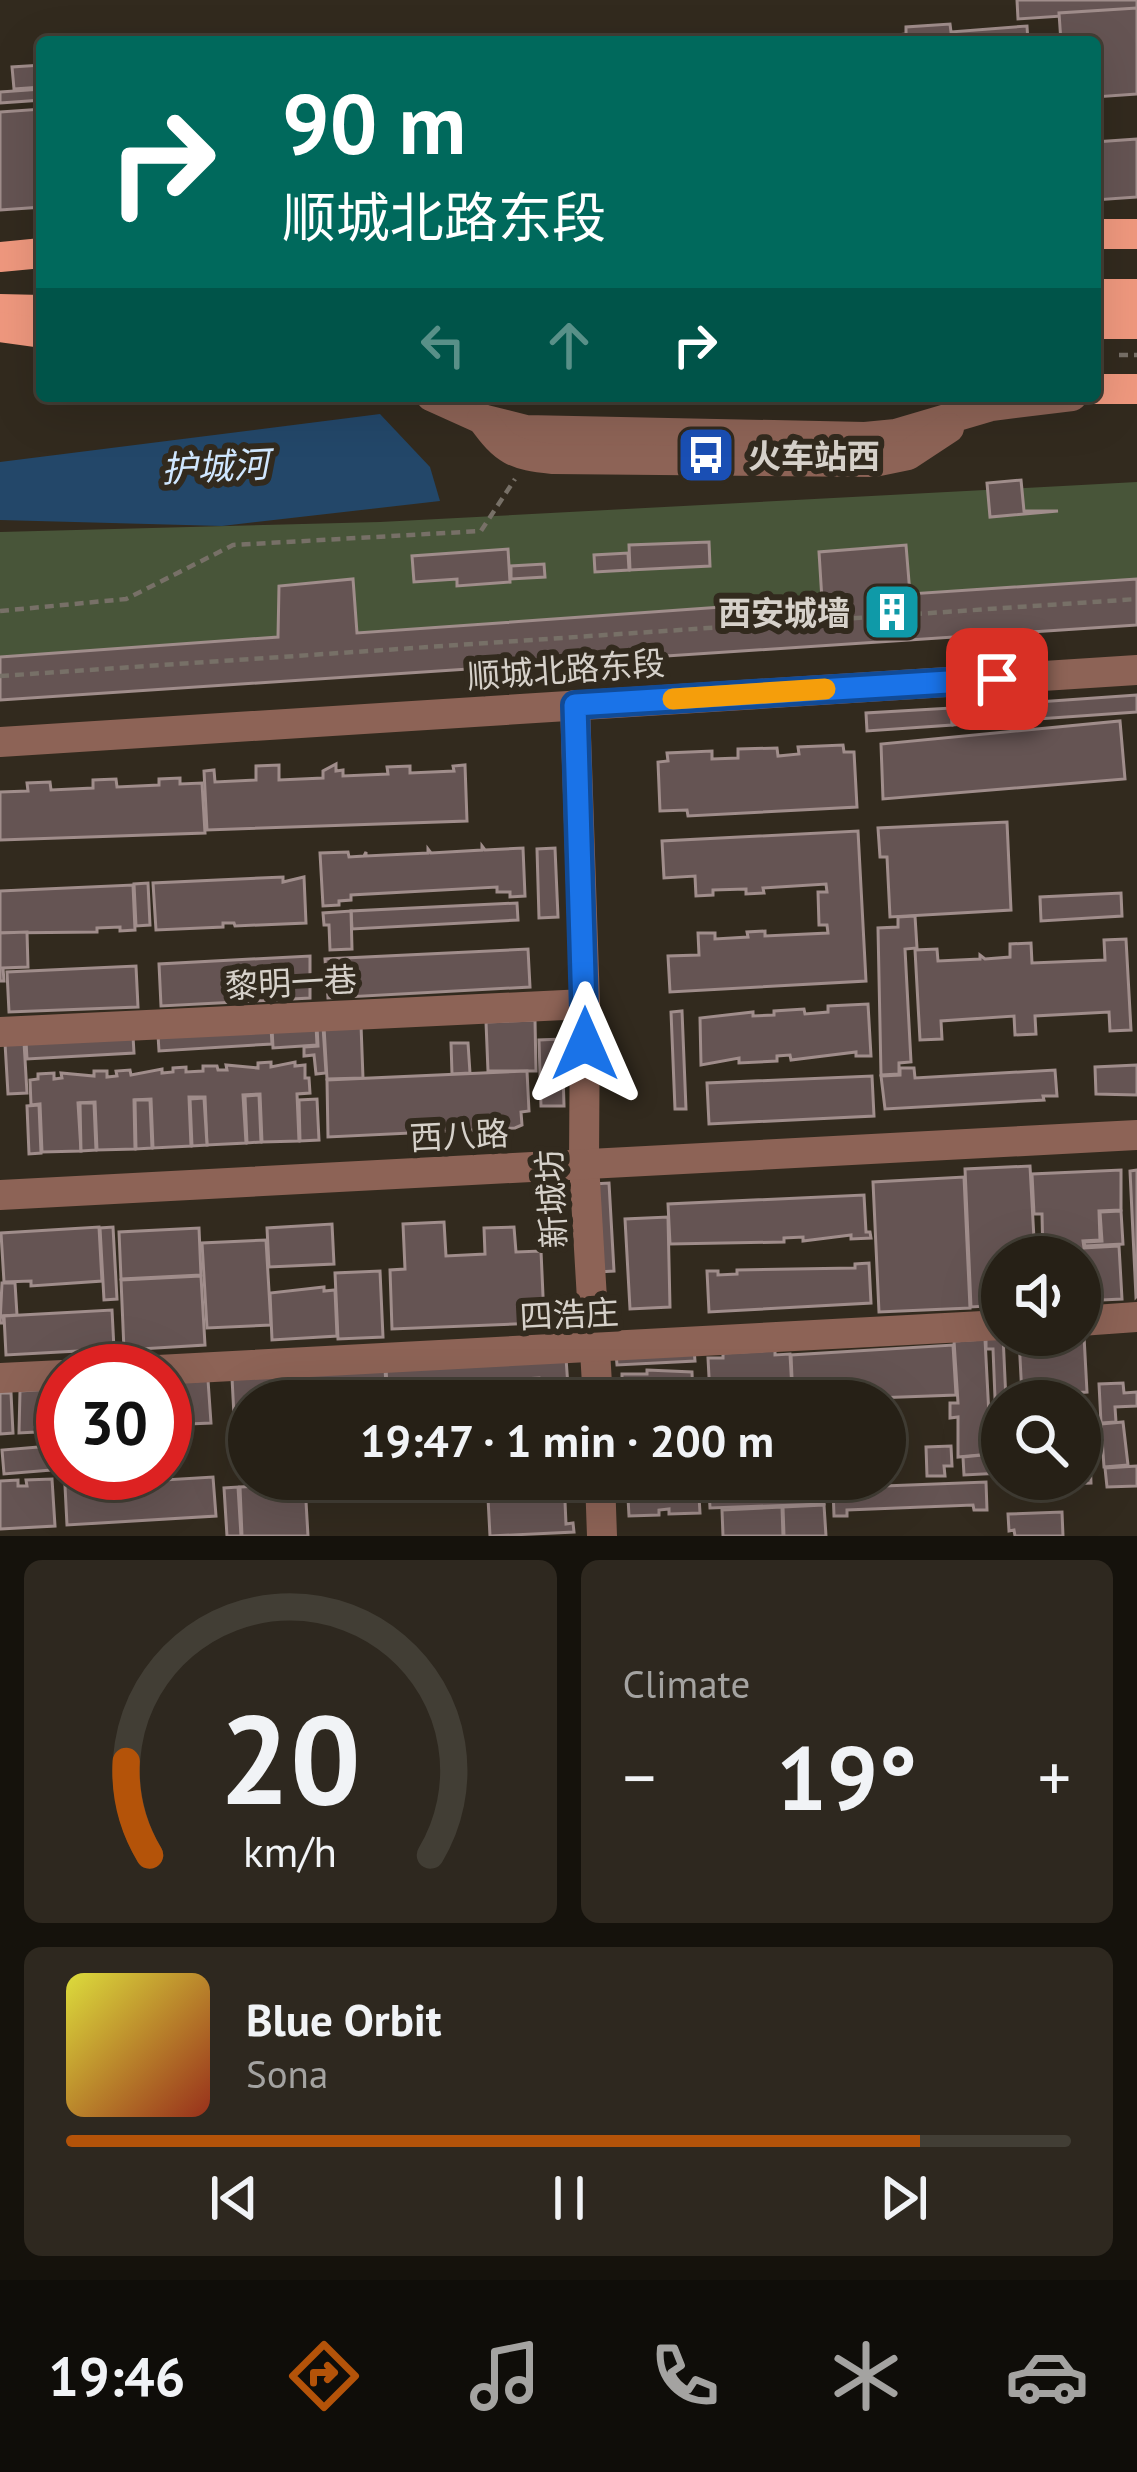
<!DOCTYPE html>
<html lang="en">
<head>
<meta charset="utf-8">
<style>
  :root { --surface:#262016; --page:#2e281f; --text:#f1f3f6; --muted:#a4a3a1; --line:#423e35; --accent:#b45309 }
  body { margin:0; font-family:"PT Sans","Noto Sans SC",sans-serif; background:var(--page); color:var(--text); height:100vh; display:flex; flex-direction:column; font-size:45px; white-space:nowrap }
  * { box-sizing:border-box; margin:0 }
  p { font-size:39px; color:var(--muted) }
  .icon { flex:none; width:66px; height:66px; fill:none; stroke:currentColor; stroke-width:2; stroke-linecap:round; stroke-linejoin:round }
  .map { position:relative; height:1536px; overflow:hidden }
  .sheet { display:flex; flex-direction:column; gap:24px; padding:24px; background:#15120c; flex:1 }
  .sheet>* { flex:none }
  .hud { position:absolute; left:36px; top:36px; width:1065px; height:366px; border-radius:12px; box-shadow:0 12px 48px #0002,0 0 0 3px var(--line); background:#00695c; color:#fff; overflow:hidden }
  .buttons { position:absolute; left:981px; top:1236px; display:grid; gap:24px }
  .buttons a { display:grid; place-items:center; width:120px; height:120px; border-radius:50%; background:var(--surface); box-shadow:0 12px 48px #0002,0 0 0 3px var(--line); font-size:60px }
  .speed { position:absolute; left:36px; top:1344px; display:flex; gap:24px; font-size:60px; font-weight:700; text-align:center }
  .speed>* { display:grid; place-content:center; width:156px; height:156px; border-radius:50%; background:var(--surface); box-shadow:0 12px 48px #0002,0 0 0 3px var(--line); line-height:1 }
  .speed .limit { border:18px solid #d22; background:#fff; color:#111 }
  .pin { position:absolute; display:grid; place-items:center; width:102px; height:102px; color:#fff; margin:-51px; border-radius:24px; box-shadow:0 6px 18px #0006 }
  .me { position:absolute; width:132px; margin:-66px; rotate:0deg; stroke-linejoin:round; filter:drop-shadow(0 0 9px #0008) }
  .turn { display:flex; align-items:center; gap:42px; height:252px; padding:0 48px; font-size:54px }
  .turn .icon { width:156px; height:156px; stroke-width:2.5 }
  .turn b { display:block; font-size:84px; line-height:102px }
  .lanes { display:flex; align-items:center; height:114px; padding:0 48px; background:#0003; justify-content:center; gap:60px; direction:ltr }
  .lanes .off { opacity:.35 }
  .big { font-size:90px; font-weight:700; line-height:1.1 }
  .sheet .widget { flex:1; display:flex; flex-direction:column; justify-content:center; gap:18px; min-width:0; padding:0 42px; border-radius:18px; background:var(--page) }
  .sheet .dial { align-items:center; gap:0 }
  .dial svg { height:312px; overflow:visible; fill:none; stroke:var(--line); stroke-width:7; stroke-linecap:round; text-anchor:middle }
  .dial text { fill:var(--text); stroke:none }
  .song { display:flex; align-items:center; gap:36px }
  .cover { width:144px; height:144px; border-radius:18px; background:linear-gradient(135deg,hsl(60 70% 55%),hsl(10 70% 35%)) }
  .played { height:12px; border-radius:6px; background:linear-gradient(90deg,var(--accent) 85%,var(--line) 85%) }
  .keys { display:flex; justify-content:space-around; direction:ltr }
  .heat { display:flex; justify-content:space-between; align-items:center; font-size:66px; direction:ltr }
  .sheet .tiles { flex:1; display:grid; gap:24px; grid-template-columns:1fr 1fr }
  .widget:last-child { grid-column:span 2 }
  .trip { position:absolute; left:228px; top:1380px; width:678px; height:120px; border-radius:60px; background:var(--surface); box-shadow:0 12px 48px #0002,0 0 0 3px var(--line); font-weight:700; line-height:120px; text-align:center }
  .tabs { display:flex; height:192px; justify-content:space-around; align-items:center; background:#0f0d09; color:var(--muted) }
  .tabs .icon { width:84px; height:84px }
  .tabs .selected { color:var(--accent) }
  .tabs b { font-size:54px; color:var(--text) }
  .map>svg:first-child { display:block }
  .green { fill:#485539 }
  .water { fill:#234769 }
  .building { fill:#655453; stroke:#a08d8b; stroke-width:3 }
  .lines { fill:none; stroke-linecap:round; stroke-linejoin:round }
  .path { stroke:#777067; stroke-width:4.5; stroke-dasharray:9 6; stroke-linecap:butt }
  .minor { stroke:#8d6356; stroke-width:30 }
  .major { stroke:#ef987e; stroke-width:30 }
  .route-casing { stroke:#114b97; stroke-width:30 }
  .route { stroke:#1a73e8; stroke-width:21 }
  .slow { stroke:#f59e0b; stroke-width:21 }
  .labels { text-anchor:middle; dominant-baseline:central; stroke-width:12; stroke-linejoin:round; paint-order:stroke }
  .poi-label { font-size:33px; font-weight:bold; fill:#d6d1ca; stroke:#322a1e; text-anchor:start }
  .street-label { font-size:33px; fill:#d6d1ca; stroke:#322a1e }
  .water-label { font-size:36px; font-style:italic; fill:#d0e7ff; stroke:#322a1e }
</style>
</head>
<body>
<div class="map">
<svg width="1137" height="1536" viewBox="0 0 1137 1536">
  <rect width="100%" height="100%" fill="#322a1e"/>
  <polygon class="green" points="1137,482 1137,579 910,594 905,545 819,552 822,600 357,633 353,579 279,586 278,637 0,657 0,532 380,522"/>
  <polygon class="water" points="380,414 430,467 440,501 222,526 0,520 0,462"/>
  <g class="building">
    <polygon points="1017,0 1137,0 1137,11 1018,19"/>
    <polygon points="1137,8 1137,94 1095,97 1095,42 1061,42 1059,13"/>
    <polygon points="950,24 951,32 1027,26 1028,42 830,42 906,34 906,27"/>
    <polygon points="42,65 42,87 14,89 12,67"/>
    <polygon points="42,89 42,100 0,103 0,92"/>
    <polygon points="42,109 42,207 0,210 0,112"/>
    <polygon points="1137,139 1137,197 1095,200 1095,142"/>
    <polygon points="1021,480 1024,511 1058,511 990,517 987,483"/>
    <polygon points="709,542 710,566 630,570 629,545"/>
    <polygon points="906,545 910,594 1137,579 1137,625 0,700 0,657 278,637 279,586 353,579 357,633 822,600 819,552"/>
    <polygon points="508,549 510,582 457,586 457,579 414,582 412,556"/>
    <polygon points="628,553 629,570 595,572 594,555"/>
    <polygon points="544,564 545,577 511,579 511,566"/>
    <polygon points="1137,695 1137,712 953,725 952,708"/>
    <polygon points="951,708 952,725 867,731 866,713"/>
    <polygon points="1120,721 1125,779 883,799 881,744"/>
    <polygon points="843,745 844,752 854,752 857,807 688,816 687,810 660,811 658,762 668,761 667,753 712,751 712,759 738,758 738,749 777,748 778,756 799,754 798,747"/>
    <polygon points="336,764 336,771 343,770 343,776 388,774 387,767 410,766 410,773 454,771 453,766 465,765 467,821 207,830 204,771 214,770 215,782 256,780 256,766 279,765 279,780 323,778 323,771"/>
    <polygon points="180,778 180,784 202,783 205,833 0,840 0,792 28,791 27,783 50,782 51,790 93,788 93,780 116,779 117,787 159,785 159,779"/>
    <polygon points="1007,822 1011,910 890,917 887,857 880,857 878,828"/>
    <polygon points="858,831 866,981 670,992 668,956 699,955 698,933 715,933 715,939 748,937 747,932 765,931 765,936 828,933 827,925 819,925 818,892 827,892 826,884 763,888 764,893 746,894 746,889 713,890 713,895 696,896 695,876 664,878 662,841"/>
    <polygon points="482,846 485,850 523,848 525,896 510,897 510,892 497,892 497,887 351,895 351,900 339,901 339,905 323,906 320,853 348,852 349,857 364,856 366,852 366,856 428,853 428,849 431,853 482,850"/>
    <polygon points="555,848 558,917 539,918 537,849"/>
    <polygon points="283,877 283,882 304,877 306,923 235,926 234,923 223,923 223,927 156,930 153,883"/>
    <polygon points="148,883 150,925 136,926 134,884"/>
    <polygon points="133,885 135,930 120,931 120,927 97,928 97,932 0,933 0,891"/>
    <polygon points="1121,893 1122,916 1041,921 1040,897"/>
    <polygon points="517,903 518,920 352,929 351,911"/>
    <polygon points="351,911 352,949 330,950 329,925 324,925 323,913"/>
    <polygon points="915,916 917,948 905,949 911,1062 899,1063 899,1074 881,1075 878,928 898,927 898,917"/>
    <polygon points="27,932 28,967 3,968 4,981 0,981 0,933"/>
    <polygon points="1126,939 1131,1030 1110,1031 1109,1012 1035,1016 1036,1034 1015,1035 1014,1016 941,1021 942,1039 920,1040 915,950 937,949 938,961 980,959 980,955 985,959 1010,957 1010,944 1031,943 1032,963 1105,960 1104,940"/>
    <polygon points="528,949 530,987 328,998 325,959"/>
    <polygon points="310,956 310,998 161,1006 159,964"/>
    <polygon points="136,966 138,1007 9,1012 7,972"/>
    <polygon points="868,1004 871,1056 856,1056 856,1052 791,1060 790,1055 777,1056 777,1061 739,1063 739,1058 701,1065 700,1018 753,1012 753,1016 774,1015 774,1011 804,1009 805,1014 828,1012 828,1006"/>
    <polygon points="682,1011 686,1109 675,1109 671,1012"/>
    <polygon points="535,1020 536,1071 488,1071 486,1022"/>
    <polygon points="316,1025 317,1045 273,1048 272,1028"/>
    <polygon points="361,1025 363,1078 327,1079 324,1027"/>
    <polygon points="317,1026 323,1026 326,1073 316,1074 314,1055 304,1056 304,1047 318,1046"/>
    <polygon points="271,1028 272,1044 159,1051 158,1035"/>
    <polygon points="133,1036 134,1053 27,1059 26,1041"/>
    <polygon points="562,1039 564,1106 541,1106 539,1040"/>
    <polygon points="24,1042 27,1093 8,1094 5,1043"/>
    <polygon points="451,1043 468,1043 470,1073 452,1074"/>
    <polygon points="271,1062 271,1067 295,1062 295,1066 305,1065 305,1078 309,1078 310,1093 297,1094 299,1141 262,1142 260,1094 243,1095 246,1143 207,1145 205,1097 189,1097 191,1146 153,1148 151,1099 134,1100 135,1149 97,1150 95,1102 78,1103 81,1151 42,1152 40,1104 31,1105 30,1080 38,1079 38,1074 54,1073 54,1079 62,1078 61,1073 94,1076 94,1071 107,1071 107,1077 117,1076 116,1071 130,1070 131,1075 162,1069 162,1073 173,1072 173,1068 186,1067 186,1072 203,1071 203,1066 217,1066 218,1070 227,1070 226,1065 258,1068 258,1063"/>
    <polygon points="1137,1065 1137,1095 1096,1094 1095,1067"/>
    <polygon points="900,1068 914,1068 915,1078 1055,1070 1057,1096 1043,1096 1044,1100 885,1109 881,1076 900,1075"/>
    <polygon points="527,1071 529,1111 521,1112 522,1125 515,1128 328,1137 327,1080"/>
    <polygon points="872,1076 874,1116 709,1124 707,1083"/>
    <polygon points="259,1095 261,1142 247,1143 245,1096"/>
    <polygon points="204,1098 207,1145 192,1146 190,1099"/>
    <polygon points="317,1099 319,1140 300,1141 299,1100"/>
    <polygon points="135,1100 150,1100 152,1148 136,1149"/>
    <polygon points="80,1103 94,1103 96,1150 81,1151"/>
    <polygon points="39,1105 41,1153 29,1154 27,1106"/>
    <polygon points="1030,1166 1035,1257 1002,1257 1002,1305 971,1307 965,1169"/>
    <polygon points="1121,1170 1121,1210 1099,1211 1100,1240 1083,1241 1084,1248 1119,1246 1122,1299 1080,1301 1080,1257 1043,1257 1042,1214 1034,1214 1032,1174"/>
    <polygon points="1137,1170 1137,1296 1136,1297 1130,1171"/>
    <polygon points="964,1177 970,1308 879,1312 873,1182"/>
    <polygon points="609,1183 614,1271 598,1272 593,1184"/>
    <polygon points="864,1195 866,1232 870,1232 871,1238 851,1239 851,1235 803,1241 803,1237 784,1238 784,1242 670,1244 668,1204"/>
    <polygon points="1121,1211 1123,1244 1085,1246 1084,1242 1102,1241 1100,1212"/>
    <polygon points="668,1217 670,1307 630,1309 625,1219"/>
    <polygon points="444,1222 446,1256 485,1254 484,1228 514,1227 516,1252 541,1251 544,1318 538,1318 538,1323 392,1329 390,1270 405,1269 403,1224"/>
    <polygon points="332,1224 334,1264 269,1267 267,1228"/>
    <polygon points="99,1227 102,1281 31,1286 31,1281 4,1282 1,1233"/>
    <polygon points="113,1227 117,1299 104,1300 100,1228"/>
    <polygon points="199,1228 201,1275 121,1279 119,1232"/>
    <polygon points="266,1240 271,1325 207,1328 202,1243"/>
    <polygon points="869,1263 871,1303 709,1312 707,1271 718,1271 718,1275 737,1274 737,1270 855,1268 855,1264"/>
    <polygon points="380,1271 383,1337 338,1339 335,1273"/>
    <polygon points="201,1276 205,1345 124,1350 121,1280"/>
    <polygon points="2,1283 15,1283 17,1315 3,1316 4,1323 0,1323"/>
    <polygon points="324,1287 324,1291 335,1290 337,1336 272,1340 270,1293"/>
    <polygon points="112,1310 114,1349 6,1355 4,1316"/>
    <polygon points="986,1335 1003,1335 1006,1401 1002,1401 1002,1447 997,1447 993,1349 986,1349"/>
    <polygon points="1031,1335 1046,1335 1046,1341 1056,1341 1055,1335 1084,1336 1087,1392 1022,1396 1019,1339"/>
    <polygon points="985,1339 991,1454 958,1457 958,1417 950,1418 950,1403 958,1403 954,1341"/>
    <polygon points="953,1345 956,1395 793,1401 791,1355"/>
    <polygon points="694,1349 695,1361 617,1365 616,1353"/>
    <polygon points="775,1350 775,1355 790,1354 792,1390 775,1391 774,1387 738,1393 738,1388 726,1389 726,1395 710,1396 708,1358 723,1358 723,1353"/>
    <polygon points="566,1358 569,1401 561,1401 560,1389 540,1390 539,1378 387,1387 386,1368"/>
    <polygon points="385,1369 387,1401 249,1401 249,1415 234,1416 232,1378"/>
    <polygon points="647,1370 692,1372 693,1401 622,1401 622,1374 647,1374"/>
    <polygon points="208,1380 211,1423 165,1425 165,1383"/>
    <polygon points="1123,1383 1124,1393 1137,1392 1137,1406 1115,1407 1116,1422 1101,1423 1099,1384"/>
    <polygon points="63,1388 63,1425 35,1427 36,1432 19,1433 20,1391"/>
    <polygon points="559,1390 560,1401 388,1401 388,1399"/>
    <polygon points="0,1393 11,1393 13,1433 0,1434"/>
    <polygon points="1123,1422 1128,1465 1104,1467 1101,1424"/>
    <polygon points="1080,1426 1089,1426 1091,1483 1027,1485 1027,1479 1080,1479"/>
    <polygon points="63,1445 63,1469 4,1474 2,1450"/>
    <polygon points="951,1446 952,1466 944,1466 945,1476 927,1476 926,1447"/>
    <polygon points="1002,1453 1002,1473 964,1475 963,1457"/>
    <polygon points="1137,1466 1137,1486 1107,1487 1105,1468"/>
    <polygon points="213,1477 216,1516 67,1525 65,1486"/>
    <polygon points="52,1479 55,1526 0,1529 0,1481 18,1480 18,1486 27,1486 26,1480"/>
    <polygon points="487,1479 564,1479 566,1524 573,1523 574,1532 490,1536"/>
    <polygon points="627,1479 698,1479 700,1513 669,1514 669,1509 659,1510 659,1515 629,1516"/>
    <polygon points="986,1482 987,1510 974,1510 973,1505 847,1510 847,1516 834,1516 833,1488"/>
    <polygon points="305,1484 308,1536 242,1536 240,1487"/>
    <polygon points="238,1487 241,1536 227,1536 224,1488"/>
    <polygon points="731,1488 731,1498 824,1494 824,1504 710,1508 709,1489"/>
    <polygon points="824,1505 826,1536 784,1536 783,1507"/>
    <polygon points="782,1507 783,1536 723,1536 722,1510"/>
    <polygon points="1062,1512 1063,1536 1015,1536 1014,1530 1009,1531 1008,1514"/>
  </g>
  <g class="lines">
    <g class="path">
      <polyline points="1119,355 1137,355"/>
      <polyline points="0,611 126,599 233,545 481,531 515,479"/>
      <polyline points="0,676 1137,599"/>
    </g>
    <g class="minor">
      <polyline points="431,396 482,419 526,430 865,437 896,434 991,406 1072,396"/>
      <path d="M 482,419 C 505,451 514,455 553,459 L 874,462 L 908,455 L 949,428"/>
      <polyline points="575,705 585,1004 584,1164 598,1401"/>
      <polyline points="0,742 1137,670"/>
      <polyline points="0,1032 585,1004"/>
      <polyline points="0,1195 1137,1135"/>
      <polyline points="1080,1321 1137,1317"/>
      <polyline points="139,1371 1002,1325"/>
      <polyline points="0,1378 63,1375"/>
      <polyline points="600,1479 602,1536"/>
    </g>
    <g class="major">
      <polyline points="1095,234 1137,234"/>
      <polyline points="0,257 42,253"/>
      <polyline points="1095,294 1137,294"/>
      <polyline points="0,309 42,310"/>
      <polyline points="1095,324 1137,324"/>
      <polyline points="0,327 42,333"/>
      <polyline points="1095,389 1137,389"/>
    </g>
  </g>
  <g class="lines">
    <defs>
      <polyline id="route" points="585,1044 575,705 997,679"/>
    </defs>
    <use href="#route" class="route-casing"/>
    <use href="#route" class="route"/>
    <polyline class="slow" points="673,699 825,689"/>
  </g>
  <defs>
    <symbol id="bus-square" viewBox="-11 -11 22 22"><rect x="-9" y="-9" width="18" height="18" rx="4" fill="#1a4fb4" stroke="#322a1e"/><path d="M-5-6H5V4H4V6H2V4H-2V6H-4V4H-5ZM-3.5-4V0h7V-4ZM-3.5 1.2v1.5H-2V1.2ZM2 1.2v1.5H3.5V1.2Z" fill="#fff"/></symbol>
    <symbol id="building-square" viewBox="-11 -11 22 22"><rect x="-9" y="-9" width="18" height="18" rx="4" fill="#0f9aa8" stroke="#322a1e"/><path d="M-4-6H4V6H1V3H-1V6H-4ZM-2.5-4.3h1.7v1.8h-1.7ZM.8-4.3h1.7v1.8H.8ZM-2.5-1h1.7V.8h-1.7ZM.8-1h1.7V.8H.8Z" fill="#fff"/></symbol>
  </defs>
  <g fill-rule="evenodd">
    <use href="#bus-square" x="673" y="422" width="66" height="66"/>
    <use href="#building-square" x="859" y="579" width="66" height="66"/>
  </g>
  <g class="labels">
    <g class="poi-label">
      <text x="748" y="455">火车站西</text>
      <text x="850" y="612" text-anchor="end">西安城墙</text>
    </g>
    <g class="street-label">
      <text transform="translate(566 669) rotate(-4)">顺城北路东段</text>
      <text transform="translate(291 982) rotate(-3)">黎明一巷</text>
      <text transform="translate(459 1135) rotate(-3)">西八路</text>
      <text transform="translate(551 1199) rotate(-93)">新城坊</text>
      <text transform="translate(569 1314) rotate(-3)">四浩庄</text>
    </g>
    <g class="water-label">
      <text transform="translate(215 466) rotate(-3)">护城河</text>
    </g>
  </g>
</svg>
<div class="buttons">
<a><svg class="icon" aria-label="sound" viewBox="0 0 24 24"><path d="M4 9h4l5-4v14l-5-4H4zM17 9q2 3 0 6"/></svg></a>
<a><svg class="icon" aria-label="search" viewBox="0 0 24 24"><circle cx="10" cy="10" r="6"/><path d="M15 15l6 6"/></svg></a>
</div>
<div class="speed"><div class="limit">30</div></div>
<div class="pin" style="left:997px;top:679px;background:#d93025"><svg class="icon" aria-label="arrive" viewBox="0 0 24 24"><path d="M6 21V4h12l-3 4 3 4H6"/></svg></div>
<svg class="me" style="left:585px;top:1044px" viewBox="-20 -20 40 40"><path d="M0-17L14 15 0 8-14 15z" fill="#1a73e8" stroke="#fff" stroke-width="4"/></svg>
<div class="trip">19:47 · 1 min · 200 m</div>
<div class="hud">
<div class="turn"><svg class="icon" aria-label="right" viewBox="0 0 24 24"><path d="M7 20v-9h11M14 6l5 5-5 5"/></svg><div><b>90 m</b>顺城北路东段</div></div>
<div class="lanes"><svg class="icon off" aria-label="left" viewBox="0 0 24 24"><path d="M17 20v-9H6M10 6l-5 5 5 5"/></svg><svg class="icon off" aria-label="ahead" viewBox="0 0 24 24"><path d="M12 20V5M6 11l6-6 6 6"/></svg><svg class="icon" aria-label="right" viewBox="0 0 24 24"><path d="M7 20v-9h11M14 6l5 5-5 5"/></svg></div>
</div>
</div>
<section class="sheet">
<div class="tiles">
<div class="widget dial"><svg viewBox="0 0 100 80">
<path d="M14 69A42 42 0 1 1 86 69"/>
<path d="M14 69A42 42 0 0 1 8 45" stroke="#b45309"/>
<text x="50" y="56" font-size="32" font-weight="700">20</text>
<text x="50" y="72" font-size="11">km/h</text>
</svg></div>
<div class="widget"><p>Climate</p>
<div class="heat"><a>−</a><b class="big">19°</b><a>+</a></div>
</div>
<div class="widget">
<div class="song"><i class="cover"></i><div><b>Blue Orbit</b><p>Sona</p></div></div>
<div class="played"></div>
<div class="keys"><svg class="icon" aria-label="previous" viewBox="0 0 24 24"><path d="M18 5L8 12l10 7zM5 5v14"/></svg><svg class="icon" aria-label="pause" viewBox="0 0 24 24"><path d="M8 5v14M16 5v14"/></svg><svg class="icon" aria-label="next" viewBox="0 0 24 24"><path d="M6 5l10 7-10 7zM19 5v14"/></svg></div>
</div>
</div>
</section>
<nav class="tabs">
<b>19:46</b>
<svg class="icon selected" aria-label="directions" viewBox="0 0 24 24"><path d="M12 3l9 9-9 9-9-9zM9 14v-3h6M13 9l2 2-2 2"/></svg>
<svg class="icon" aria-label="music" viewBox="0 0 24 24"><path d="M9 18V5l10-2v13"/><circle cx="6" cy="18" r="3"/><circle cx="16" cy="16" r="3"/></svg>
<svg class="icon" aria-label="phone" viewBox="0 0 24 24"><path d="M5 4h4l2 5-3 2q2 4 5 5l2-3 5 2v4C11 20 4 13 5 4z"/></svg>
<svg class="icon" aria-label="climate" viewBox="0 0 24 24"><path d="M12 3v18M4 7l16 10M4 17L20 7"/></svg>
<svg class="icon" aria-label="car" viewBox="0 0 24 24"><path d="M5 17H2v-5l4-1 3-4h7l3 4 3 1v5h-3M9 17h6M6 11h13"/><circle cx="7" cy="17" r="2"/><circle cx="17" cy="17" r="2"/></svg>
</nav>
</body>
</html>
